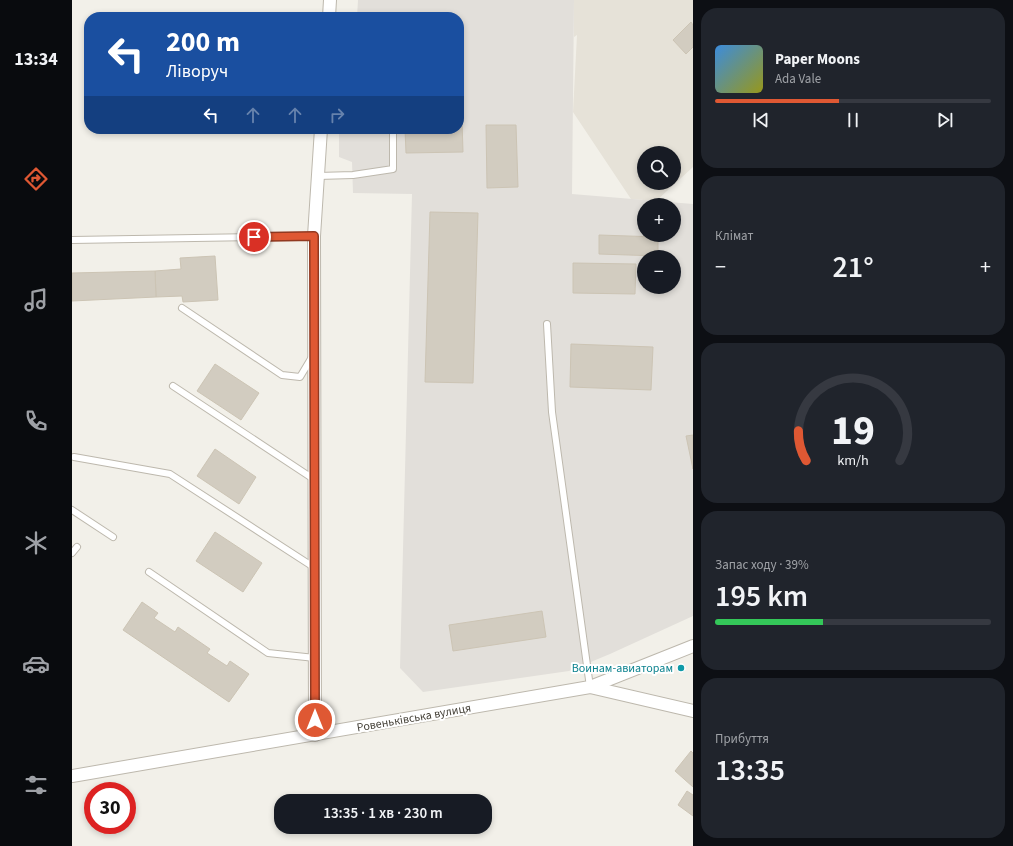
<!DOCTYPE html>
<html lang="uk">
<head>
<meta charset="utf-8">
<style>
  :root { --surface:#171b24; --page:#20242c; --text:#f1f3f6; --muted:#9ea1a6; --line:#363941; --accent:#df5833 }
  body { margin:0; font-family:"Source Sans 3",sans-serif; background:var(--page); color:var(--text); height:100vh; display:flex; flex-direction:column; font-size:15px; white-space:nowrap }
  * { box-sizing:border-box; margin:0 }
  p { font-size:13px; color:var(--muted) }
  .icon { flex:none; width:22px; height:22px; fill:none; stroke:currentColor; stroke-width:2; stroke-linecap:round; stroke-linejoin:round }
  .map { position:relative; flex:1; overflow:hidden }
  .drawer { display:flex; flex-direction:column; gap:8px; padding:8px; background:#0d0f14; width:320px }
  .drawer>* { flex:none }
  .banner { position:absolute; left:12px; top:12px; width:380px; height:122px; border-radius:16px; box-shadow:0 2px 6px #0003; background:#1a4fa0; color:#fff; overflow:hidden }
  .controls { position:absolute; left:565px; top:146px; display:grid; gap:8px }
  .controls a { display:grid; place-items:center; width:44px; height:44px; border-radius:50%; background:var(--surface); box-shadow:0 2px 6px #0003; font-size:20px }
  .speed { position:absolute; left:12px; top:782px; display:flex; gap:8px; font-size:20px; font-weight:700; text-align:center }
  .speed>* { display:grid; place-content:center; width:52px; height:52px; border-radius:50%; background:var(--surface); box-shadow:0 2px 6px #0003; line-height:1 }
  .speed .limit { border:6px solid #d22; background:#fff; color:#111 }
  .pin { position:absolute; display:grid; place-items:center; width:34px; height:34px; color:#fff; margin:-17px; border:2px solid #fff; border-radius:50%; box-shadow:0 1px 4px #0007 }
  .me { position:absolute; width:44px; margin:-22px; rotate:0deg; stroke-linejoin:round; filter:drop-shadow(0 0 3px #0008) }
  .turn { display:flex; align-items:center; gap:14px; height:84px; padding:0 16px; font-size:18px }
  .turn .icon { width:52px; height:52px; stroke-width:2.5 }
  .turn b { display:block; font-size:28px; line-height:34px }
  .lanes { display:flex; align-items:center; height:38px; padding:0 16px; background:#0003; justify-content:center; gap:20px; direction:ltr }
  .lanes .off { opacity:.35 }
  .big { font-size:30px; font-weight:600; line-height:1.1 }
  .drawer .widget { flex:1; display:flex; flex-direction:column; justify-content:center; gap:6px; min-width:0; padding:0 14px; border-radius:16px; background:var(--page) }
  .drawer .dial { align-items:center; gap:0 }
  .dial svg { height:104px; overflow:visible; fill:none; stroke:var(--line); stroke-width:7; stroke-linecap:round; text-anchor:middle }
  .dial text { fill:var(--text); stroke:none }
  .song { display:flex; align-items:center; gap:12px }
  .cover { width:48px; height:48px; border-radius:6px; background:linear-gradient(135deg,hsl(210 70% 55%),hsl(60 70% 35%)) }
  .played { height:4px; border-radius:2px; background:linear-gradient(90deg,var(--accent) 45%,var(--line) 45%) }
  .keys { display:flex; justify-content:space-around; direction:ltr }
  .heat { display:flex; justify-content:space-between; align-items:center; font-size:22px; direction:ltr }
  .charge { height:6px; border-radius:3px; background:linear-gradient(90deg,#34c759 39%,var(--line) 0) }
  .trip { position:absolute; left:202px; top:794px; width:218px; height:40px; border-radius:16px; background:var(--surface); box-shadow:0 2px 6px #0003; font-weight:600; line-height:40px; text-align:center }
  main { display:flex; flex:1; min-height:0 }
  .menu { display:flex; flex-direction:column; width:72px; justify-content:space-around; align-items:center; background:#090b0e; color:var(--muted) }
  .menu .icon { width:28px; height:28px }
  .menu .on { color:var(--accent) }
  .menu b { font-size:18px; color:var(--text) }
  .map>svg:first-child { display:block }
  .residential { fill:#e6e2d8; fill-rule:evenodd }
  .industrial { fill:#e2dfda; fill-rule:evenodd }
  .building { fill:#d2ccc0; stroke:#ccc4b4 }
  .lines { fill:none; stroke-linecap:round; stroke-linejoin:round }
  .service-casing { stroke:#bdb8ad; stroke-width:8 }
  .minor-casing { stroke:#bdb8ad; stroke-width:14 }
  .service { stroke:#fff; stroke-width:6 }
  .minor { stroke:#fff; stroke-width:12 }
  .route-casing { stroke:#913921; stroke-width:10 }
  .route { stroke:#df5833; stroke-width:7 }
  .culture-dot { fill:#0f9aa8; stroke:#fff; stroke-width:1.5 }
  .labels { text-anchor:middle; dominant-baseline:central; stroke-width:4; stroke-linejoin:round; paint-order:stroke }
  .culture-label { font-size:12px; fill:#0d838f; stroke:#fff; text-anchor:end }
  .street-label { font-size:12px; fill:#454138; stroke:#fff }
</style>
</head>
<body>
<main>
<nav class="menu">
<b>13:34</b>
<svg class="icon on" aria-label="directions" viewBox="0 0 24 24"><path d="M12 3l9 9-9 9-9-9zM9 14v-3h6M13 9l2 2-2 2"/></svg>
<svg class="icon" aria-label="music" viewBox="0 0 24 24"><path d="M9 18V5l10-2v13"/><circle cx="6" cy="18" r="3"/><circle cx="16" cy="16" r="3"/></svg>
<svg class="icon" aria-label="phone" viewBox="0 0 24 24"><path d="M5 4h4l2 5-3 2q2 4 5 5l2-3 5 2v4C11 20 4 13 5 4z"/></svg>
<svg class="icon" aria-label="climate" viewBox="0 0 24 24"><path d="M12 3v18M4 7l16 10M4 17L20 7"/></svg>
<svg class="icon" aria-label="car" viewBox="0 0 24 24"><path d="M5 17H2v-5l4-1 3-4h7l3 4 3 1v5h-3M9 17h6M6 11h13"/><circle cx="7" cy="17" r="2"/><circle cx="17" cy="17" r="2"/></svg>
<svg class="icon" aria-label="filters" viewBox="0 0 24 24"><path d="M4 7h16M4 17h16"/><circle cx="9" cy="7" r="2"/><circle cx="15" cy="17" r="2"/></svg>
</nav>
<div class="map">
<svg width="621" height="846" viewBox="0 0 621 846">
  <rect width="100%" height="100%" fill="#f2f0e9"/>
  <path class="residential" d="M 502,0 L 621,0 L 621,167 L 584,201 L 559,199 L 501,112 L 505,35 L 502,37 ZM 572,153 L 602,153 L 602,183 L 572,183 Z"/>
  <path class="industrial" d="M 286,0 L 502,0 L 500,194 L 621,204 L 621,616 L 538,654 L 497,671 L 351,692 L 328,668 L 340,194 L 281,193 L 280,162 L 267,157 L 267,129 L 387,129 L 387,17 L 285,17 ZM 572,205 L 602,205 L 602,235 L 572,235 ZM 572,257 L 602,257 L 602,287 L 572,287 Z"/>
  <g class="building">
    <polygon points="619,22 621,25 621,47 614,54 601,40"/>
    <polygon points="387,46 388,46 390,120 387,120"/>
    <polygon points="387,121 390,121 391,152 334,153 333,129 387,129"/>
    <polygon points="414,125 444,125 446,187 415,188"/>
    <polygon points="358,212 406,213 401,383 353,382"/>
    <polygon points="527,235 586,237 586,256 527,254"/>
    <polygon points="143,256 146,300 111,302 110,296 84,297 83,271 109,269 108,258"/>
    <polygon points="501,263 564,264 563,294 501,293"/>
    <polygon points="83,271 84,297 0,301 0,273"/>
    <polygon points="499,344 581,347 579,390 498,387"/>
    <polygon points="143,364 187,393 169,420 125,391"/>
    <polygon points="621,435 621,469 614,436"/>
    <polygon points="143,449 184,477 167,504 125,476"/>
    <polygon points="143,532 190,563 171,592 124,561"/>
    <polygon points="70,602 86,613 82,618 103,632 106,627 138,649 135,653 155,666 158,661 177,674 157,702 51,630"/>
    <polygon points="470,611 474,637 381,651 377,625"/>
    <polygon points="619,751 621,753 621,787 603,771"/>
    <polygon points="615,791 621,795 621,816 606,805"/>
  </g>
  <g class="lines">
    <defs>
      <g id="service">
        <polyline points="246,176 281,175 321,169 321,129"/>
        <polyline points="0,240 242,236"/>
        <polyline points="110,308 210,375 228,377 240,357"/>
        <polyline points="475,324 480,412 518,687"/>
        <polyline points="101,386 243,480"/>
        <polyline points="2,457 98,474 243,568"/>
        <polyline points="0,510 41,537"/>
        <polyline points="0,553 5,547"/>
        <polyline points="77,572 196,653 243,658"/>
      </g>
      <g id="minor">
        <polyline points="257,17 258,0"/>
        <polyline points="518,687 621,711"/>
        <polyline points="243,735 242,236 249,129"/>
        <polyline points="0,776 518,687 621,646"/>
      </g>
    </defs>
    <use href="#service" class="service-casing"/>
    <use href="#minor" class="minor-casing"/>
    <use href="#service" class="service"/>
    <use href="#minor" class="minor"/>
  </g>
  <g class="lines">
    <defs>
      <polyline id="route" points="182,237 242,236 243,720"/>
    </defs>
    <use href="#route" class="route-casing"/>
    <use href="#route" class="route"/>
  </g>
  <circle class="culture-dot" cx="609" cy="668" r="4"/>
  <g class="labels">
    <g class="culture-label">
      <text x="601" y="668">Воинам-авиаторам</text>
    </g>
    <g class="street-label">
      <text transform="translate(342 718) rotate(-10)">Ровеньківська вулиця</text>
    </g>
  </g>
</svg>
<div class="controls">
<a><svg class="icon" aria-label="search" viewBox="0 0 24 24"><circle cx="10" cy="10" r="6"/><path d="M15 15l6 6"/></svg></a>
<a>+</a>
<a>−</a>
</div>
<div class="speed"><div class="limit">30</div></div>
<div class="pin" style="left:182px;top:237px;background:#d93025"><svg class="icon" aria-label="arrive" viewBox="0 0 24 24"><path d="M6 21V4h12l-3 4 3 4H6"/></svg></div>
<svg class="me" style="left:243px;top:720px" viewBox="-20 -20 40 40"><circle r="17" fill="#df5833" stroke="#fff" stroke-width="3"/><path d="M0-11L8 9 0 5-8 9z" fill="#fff"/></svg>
<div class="trip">13:35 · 1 хв · 230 m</div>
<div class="banner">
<div class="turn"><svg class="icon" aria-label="left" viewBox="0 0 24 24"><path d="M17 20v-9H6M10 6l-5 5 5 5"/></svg><div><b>200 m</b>Ліворуч</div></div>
<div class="lanes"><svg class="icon" aria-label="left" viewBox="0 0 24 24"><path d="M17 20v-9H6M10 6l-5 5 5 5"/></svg><svg class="icon off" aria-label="ahead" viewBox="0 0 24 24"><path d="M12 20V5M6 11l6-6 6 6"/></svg><svg class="icon off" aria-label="ahead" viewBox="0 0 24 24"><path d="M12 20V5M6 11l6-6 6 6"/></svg><svg class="icon off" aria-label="right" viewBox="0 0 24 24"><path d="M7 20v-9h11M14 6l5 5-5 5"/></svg></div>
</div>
</div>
<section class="drawer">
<div class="widget">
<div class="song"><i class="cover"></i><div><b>Paper Moons</b><p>Ada Vale</p></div></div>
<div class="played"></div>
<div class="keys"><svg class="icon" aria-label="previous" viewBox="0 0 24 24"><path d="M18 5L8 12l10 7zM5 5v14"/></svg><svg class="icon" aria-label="pause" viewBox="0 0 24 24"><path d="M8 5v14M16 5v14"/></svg><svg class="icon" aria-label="next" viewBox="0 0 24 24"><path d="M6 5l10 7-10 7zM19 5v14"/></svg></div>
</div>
<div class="widget"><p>Клімат</p>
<div class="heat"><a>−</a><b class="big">21°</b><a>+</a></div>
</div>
<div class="widget dial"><svg viewBox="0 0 100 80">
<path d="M14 69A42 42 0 1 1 86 69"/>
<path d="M14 69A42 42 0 0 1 8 46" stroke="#df5833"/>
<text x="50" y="56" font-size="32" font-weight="700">19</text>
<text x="50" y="72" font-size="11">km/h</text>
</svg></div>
<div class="widget"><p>Запас ходу · 39%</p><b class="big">195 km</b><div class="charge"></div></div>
<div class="widget"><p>Прибуття</p><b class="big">13:35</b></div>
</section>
</main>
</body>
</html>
